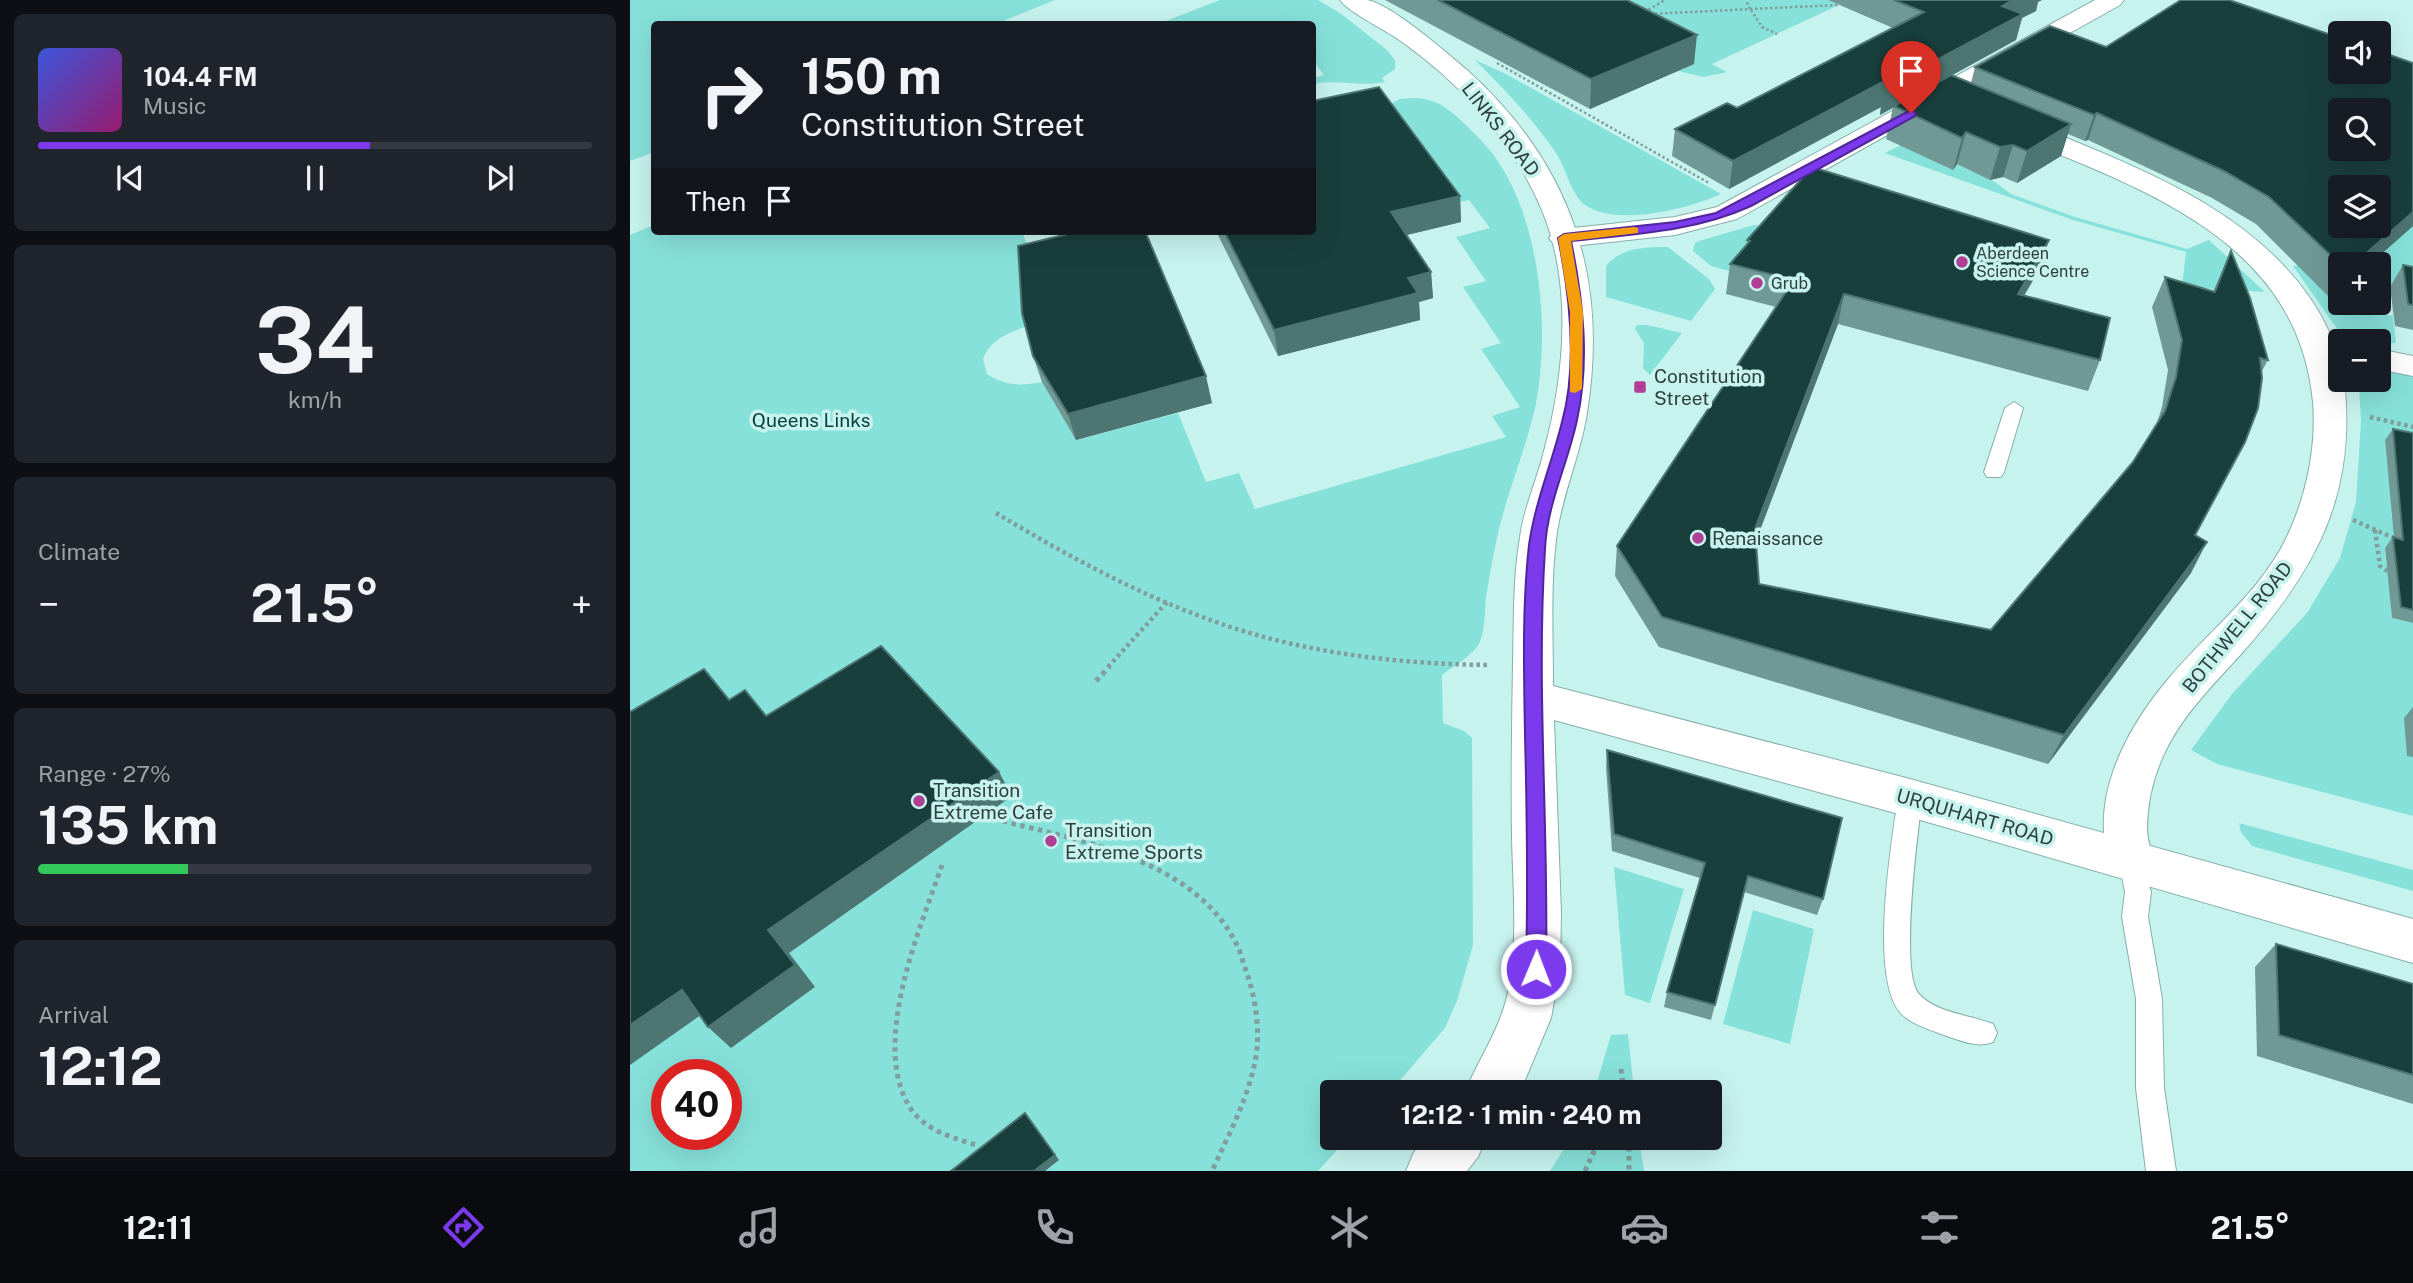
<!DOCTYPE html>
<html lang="en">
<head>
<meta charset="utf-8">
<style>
  :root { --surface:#171b24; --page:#20242c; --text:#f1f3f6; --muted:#9ea1a6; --line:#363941; --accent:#7c3aed }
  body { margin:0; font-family:"Public Sans",sans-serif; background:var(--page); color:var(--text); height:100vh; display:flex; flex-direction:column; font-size:26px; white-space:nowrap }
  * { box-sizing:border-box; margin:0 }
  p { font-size:23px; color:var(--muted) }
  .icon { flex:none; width:38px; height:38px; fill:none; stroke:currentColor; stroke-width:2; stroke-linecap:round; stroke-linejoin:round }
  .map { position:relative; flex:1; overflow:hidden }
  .drawer { display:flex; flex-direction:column; gap:14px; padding:14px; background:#0d0f14; width:630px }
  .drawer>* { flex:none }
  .guide { position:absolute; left:21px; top:21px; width:665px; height:214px; border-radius:7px; box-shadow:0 7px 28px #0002; background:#171b24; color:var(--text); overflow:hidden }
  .controls { position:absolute; left:1698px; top:21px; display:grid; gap:14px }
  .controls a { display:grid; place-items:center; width:63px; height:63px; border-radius:7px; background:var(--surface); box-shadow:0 7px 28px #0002; font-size:35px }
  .speed { position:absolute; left:21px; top:1059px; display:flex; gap:14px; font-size:35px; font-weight:700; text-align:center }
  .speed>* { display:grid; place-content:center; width:91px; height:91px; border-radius:50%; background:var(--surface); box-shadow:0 7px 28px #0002; line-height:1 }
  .speed .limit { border:10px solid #d22; background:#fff; color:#111 }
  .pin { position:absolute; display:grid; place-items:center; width:60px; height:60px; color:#fff; margin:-72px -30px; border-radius:50% 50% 50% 0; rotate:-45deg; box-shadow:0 0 7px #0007 }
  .pin .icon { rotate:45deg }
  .me { position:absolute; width:77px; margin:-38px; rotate:1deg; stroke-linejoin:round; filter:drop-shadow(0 0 5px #0008) }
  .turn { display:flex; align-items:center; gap:24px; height:147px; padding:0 35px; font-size:32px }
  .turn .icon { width:91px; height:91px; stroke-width:2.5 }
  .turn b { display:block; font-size:49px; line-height:60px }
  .then { display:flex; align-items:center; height:66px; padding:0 35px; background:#0003; gap:14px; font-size:26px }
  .big { font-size:52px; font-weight:700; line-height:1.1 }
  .drawer .card { flex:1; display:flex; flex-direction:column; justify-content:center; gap:10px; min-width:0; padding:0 24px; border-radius:10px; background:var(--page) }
  .drawer .dial { align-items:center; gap:0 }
  .dial b { font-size:91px; line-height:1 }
  .song { display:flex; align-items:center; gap:21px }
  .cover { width:84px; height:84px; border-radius:10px; background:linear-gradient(135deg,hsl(230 70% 55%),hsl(320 70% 35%)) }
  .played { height:7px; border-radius:4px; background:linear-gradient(90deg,var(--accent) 60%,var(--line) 60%) }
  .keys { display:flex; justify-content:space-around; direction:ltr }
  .heat { display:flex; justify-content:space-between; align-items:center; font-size:38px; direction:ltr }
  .charge { height:10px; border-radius:5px; background:linear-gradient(90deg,#34c759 27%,var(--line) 0) }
  .trip { position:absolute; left:690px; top:1080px; width:402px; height:70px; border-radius:7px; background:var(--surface); box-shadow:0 7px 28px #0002; font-weight:700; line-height:70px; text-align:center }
  .dock { display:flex; height:112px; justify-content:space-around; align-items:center; background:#090b0e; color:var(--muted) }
  .dock .icon { width:49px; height:49px }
  .dock .selected { color:var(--accent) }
  .dock b { font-size:32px; color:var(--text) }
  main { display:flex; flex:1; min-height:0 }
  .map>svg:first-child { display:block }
  .green { fill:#86e1da; fill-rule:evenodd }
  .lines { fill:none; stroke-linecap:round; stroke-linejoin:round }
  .service-casing { stroke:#85afab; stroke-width:2 }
  .minor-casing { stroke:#85afab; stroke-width:2 }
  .tertiary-casing { stroke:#85afab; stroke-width:2 }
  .path-far2 { stroke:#7f9e9c; stroke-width:2.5; stroke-dasharray:2.5 2.5; stroke-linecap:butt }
  .path-far1 { stroke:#7f9e9c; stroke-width:4.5; stroke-dasharray:3.5 3.5; stroke-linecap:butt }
  .path { stroke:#7f9e9c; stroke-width:5; stroke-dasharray:4.5 4.5; stroke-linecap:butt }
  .service { fill:#fff; fill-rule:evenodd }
  .minor { fill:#fff; fill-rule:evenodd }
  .tertiary { fill:#fff; fill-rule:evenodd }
  .wall { fill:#709996 }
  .shaded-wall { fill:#4d7572 }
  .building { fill:#193f3d; stroke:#4d7572; stroke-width:2; fill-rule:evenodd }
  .route { fill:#7c3aed; stroke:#51269a; stroke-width:2 }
  .slow { fill:#f59e0b }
  .poi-dot { fill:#b23d94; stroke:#c7f3ef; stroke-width:2.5 }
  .labels { text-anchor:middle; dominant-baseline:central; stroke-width:7; stroke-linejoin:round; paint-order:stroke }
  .far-poi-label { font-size:16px; fill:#2e3f3e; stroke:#c7f3ef; text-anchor:start }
  .street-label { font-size:19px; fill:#2e3f3e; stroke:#c7f3ef }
  .poi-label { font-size:19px; fill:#2e3f3e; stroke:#c7f3ef; text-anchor:start }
  .park-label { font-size:19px; fill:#043f3c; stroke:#c7f3ef }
</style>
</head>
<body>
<main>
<section class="drawer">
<div class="card">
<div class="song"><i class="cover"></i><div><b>104.4 FM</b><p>Music</p></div></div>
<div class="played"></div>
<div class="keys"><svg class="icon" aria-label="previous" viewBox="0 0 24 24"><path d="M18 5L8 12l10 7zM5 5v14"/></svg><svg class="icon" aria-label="pause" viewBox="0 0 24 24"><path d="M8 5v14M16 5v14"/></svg><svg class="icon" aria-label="next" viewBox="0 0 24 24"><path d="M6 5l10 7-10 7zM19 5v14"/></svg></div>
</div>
<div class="card dial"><b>34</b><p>km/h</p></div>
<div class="card"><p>Climate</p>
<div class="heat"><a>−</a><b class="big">21.5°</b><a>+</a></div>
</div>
<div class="card"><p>Range · 27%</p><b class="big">135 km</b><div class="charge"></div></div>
<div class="card"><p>Arrival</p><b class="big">12:12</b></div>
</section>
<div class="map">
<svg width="1783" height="1171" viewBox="0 0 1783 1171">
  <rect width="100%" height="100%" fill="#c7f3ef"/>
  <g class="green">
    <polygon points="0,0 425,0 366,24 24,24 24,152 0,161"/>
    <path d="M 590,0 L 688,0 L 710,13 L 757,50 L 765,60 L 765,69 L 752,78 L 755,82 C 730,87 707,79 683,84 L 683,78 L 694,75 L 683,61 L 682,24 L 528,24 Z"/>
    <polygon points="997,0 1198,0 1209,5 1082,64 1097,72 1074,77 1048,71 1064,64"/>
    <path d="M 845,60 L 876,74 L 1091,194 C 1059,209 987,227 955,205 C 941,195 936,168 926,153 C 903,119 874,89 845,60 Z"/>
    <path d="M 783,98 C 813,98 828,118 848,137 C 910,197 922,328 905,408 C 896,448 880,485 870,525 C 864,549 860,573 856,597 C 855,610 855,627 851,639 C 846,654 824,666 812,675 L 813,723 L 834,731 L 842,738 L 843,945 L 827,1001 L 815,1028 L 760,1092 L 702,1092 L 702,1138 L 718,1138 L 688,1171 L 0,1171 L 0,235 L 24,225 L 24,231 L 392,231 L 396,242 L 422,250 L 400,325 C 381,332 361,338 353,359 L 357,374 C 375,386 392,386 412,382 L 447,440 L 548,413 L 576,482 L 609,473 L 625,509 L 876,437 L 862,416 L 890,407 L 851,349 L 871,343 L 833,287 L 856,281 L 826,237 L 860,228 L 839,200 L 818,205 L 755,107 L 770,99 ZM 37,1074 L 96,1074 L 96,1134 L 37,1134 Z"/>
    <polygon points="1317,122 1325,163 1365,182 1381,194 1445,217 1557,249 1579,240 1635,292 1552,287 1556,252 1443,220 1255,153"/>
    <polygon points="1124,225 1134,226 1099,271 1081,266 1063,251 1065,243 1069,241"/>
    <polygon points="1748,226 1783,226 1783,292 1753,287 1748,282 1748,264 1731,264"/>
    <path d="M 1038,247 L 1079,279 L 1085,289 L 1061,321 L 976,297 L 976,266 C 992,247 1014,247 1038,247 Z"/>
    <polygon points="1670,265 1714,312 1739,311 1763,316 1766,343 1748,344 1748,341 1736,341 1708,330 1663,266"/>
    <polygon points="1007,325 1017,325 1052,333 1020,375 1013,368 1014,343 1005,329"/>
    <polygon points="1756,370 1783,375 1783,446 1755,441 1757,465 1765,469 1783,555 1755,549 1756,564 1776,577 1760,593 1762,618 1783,623 1783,816 1587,764 1561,750 1602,694 1677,613 1710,558 1726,502 1731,420 1729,387 1734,380 1756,378"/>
    <polygon points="1609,823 1783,870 1783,891 1622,846 1611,832"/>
    <polygon points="984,867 1054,889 1020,1003 995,995"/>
    <polygon points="1123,910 1184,929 1160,1044 1093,1024"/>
    <polygon points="998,1034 1004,1092 964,1092 981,1035"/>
    <polygon points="941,1138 1009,1138 1014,1171 920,1171"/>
  </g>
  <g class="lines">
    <defs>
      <g id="service">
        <polygon points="1384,402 1393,408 1374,472 1371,477 1357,477 1354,472 1375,408"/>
        <path d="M 1280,788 L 1289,791 L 1292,798 C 1288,831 1269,972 1289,994 C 1306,1013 1340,1015 1363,1024 L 1367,1033 L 1363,1042 C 1347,1049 1327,1039 1311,1034 C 1298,1029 1278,1023 1269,1011 C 1240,973 1261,845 1268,798 L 1271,791 Z"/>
        <polygon points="1501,850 1510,853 1521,892 1518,917 1532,999 1534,1088 1546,1171 1516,1171 1506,1088 1506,999 1492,917 1495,892 1489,861 1492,853"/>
      </g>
      <g id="minor">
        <polygon points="1465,0 1494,0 1490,5 1107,219 1045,235 934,247 924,244 919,238 924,232 934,229 1045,217 1087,207"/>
        <path d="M 1386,119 C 1410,125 1433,137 1456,146 C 1540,181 1629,222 1682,301 C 1697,324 1710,351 1710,380 L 1714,380 C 1727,494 1686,570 1612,653 C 1585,683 1556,711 1537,748 C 1524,773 1517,802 1517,830 C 1518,852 1528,853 1517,875 L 1501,881 L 1485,875 C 1453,807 1495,730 1539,678 C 1575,635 1622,599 1650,550 C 1674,507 1687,452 1683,402 C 1667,237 1508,188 1377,133 L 1373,127 L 1377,121 Z"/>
        <polygon points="1748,349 1783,356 1783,376 1748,369"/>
      </g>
      <g id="tertiary">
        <path d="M 710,0 C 719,0 729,0 737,0 C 761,4 817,53 837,70 C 942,165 980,279 956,419 C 949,457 933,494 927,532 C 920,582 923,636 923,686 L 1280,779 L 1783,919 L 1783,963 L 1280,817 L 924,720 L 931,913 L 930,969 L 921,1018 L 890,1092 L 835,1092 C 850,1056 872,1027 879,987 C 888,938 883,887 882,837 C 881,779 882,721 883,663 C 884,621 883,578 890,537 C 894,507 907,480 914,451 C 935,374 943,283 911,208 C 882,141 833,86 775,44 C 760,32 719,13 710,0 Z"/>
        <polygon points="796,1138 856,1138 848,1157 837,1171 776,1171 784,1152"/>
      </g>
    </defs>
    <use href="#service" class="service-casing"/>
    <use href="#minor" class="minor-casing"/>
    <use href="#tertiary" class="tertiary-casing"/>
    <g class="path-far2">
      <polyline points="1120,9 1209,5"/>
      <polyline points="1121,10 1132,27 1147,34"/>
      <polyline points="1014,12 1035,0"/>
      <polyline points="1020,14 1120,9 1116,0"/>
      <polyline points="867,63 1079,183"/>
    </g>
    <g class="path-far1">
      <polyline points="1740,417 1783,427"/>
      <path d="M 366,513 C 436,555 509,595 586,622 C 673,653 767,664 859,665"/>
      <polyline points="1723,520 1766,539"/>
      <polyline points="1745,530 1750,566 1760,573"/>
      <polyline points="478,667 537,602"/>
    </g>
    <g class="path">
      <polyline points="466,681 480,666"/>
      <path d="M 373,821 C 455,842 563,860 606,943 C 611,952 613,964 617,973 C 626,1001 631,1033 625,1062 C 617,1101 598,1136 582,1171"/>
      <path d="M 312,865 C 290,929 239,1046 281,1109 C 295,1130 323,1138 346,1145"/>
      <polyline points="991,1069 994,1092"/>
      <polyline points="999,1138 999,1171"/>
      <polyline points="955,1171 970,1138"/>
    </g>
    <use href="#service" class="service"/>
    <use href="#minor" class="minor"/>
    <use href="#tertiary" class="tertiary"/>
  </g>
  <g class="wall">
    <polygon points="755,0 997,0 1064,64 960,109"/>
    <polygon points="1198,0 1412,0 1408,2 1406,11 1392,18 1386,40 1322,75 1341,83 1345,67 1476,47 1783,63 1783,226 1740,264 1710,264 1710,291 1701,299 1626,224 1582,198 1458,140 1455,141 1438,134 1431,156 1387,183 1373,177 1360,180 1327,164 1323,170 1256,139 1263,107 1250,115 1251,107 1099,189 1042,156 1045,129 1107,108 1263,28"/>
    <polygon points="830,196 831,222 777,235 801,272 803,298 789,302 790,320 648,356 586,231 682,231"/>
    <polygon points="435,231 515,231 582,403 446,440 412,382 403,356 437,235"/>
    <polygon points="1117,240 1419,240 1409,270 1394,296 1470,360 1458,391 1208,324 1126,541 1129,584 1361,630 1503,462 1526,426 1532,407 1538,370 1522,307 1535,277 1583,292 1601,251 1638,360 1632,371 1565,535 1561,573 1418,764 1029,647 985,576 987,546 1146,307 1096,294 1100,264 1117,245"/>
    <polygon points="1773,265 1783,267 1783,330 1765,326 1760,287"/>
    <polygon points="1763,429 1783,433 1783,623 1762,618 1755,548 1763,537 1764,537 1755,440"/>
    <polygon points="1783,707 1783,757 1777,756 1774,718"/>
    <polygon points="977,750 1193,899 1187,915 1114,892 1081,1020 1034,1007 1037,992 1070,878 982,851 976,768"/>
    <polygon points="1646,944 1783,984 1783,1104 1627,1056 1625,967"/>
  </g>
  <g class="shaded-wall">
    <polygon points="1383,0 1412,0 1408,2 1406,11 1392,18 1386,40 1250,115 1251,107 1099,189 1103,161 1268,74 1372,6"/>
    <polygon points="1067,35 1064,64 960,109 961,79"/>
    <polygon points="1467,113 1458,140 1455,141 1464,115"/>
    <polygon points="1441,124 1431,156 1387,183 1397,151"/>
    <polygon points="1336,132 1327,164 1323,170 1332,138"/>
    <polygon points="1383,145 1373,177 1360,180 1370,147"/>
    <polygon points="830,196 831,222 764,238 761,212"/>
    <polygon points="1783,212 1783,226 1740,264 1724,264"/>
    <polygon points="1419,240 1409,270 1377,324 1388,294"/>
    <polygon points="801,272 803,298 789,302 790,320 648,356 644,330 778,278"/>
    <polygon points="1710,283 1710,291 1701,299"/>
    <polygon points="1214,294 1208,324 1119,559 1125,529"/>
    <polygon points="576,376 582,403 446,440 438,414"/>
    <polygon points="1577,542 1561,573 1418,764 1434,735"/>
    <polygon points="369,772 382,796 159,953 185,987 101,1048 78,1027 138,930"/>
    <polygon points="52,990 75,1012 0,1065 0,1025"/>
    <polygon points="399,1119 429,1160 415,1171 404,1171"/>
  </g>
  <g class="building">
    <polygon points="808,0 997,0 1067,35 961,79"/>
    <polygon points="1264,0 1383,0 1372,6 1393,14 1256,87 1268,74 1103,161 1045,129 1097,103 1107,108 1294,12"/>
    <path d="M 1551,0 L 1599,0 L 1710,38 L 1710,72 L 1748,72 L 1748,51 L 1783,63 L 1783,212 L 1724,264 L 1710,264 L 1639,197 L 1594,171 L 1467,113 L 1464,115 L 1345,67 L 1420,26 L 1476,47 ZM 1710,110 L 1748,110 L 1748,149 L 1710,149 ZM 1710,187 L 1748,187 L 1748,226 L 1710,226 Z"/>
    <polygon points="1321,75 1441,124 1397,151 1383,145 1370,147 1336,132 1332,138 1264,106"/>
    <polygon points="749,87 830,196 761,212 801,272 778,278 788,293 644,330 594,231 682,231 682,101"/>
    <polygon points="1182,167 1419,240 1388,294 1480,318 1470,360 1214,294 1125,529 1129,584 1361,630 1503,462 1535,411 1546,377 1552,340 1535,277 1585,292 1601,251 1620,298 1638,360 1630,358 1632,378 1628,408 1615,442 1565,535 1577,542 1434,735 1032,617 987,546 1164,280 1100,264 1120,241 1117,240"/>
    <polygon points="437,231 515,231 576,376 438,414 403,356 392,313 388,246 438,234"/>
    <polygon points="1773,265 1783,267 1783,305 1778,304"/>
    <polygon points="1763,429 1783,433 1783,610 1771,607 1763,537 1773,540"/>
    <polygon points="251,646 369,772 138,930 165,965 78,1027 52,990 0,1025 0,712 74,669 99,700 115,690 136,716"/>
    <polygon points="977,750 1212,818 1193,899 1118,876 1085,1005 1037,992 1075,863 984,834"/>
    <polygon points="1646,944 1783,984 1783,1075 1649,1035"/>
    <polygon points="395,1113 425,1155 404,1171 321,1171"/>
  </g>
  <path class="route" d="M 1281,110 L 1286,113 L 1285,116 L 1121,206 C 1064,232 1002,234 941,241 C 953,299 960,361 947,420 C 938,463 917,504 915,549 C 906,689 919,829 916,969 L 913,975 L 906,978 L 899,975 L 896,969 C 898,891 897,813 895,735 C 894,673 892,607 899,545 C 905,502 922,463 932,422 C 948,364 940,296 928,238 L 934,234 L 1045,222 L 1086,213 Z"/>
  <polygon class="slow" points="1004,227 1008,228 1008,233 941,241 953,312 952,389 945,393 940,392 940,312 928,238 934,234"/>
  <g class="poi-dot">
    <circle cx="1332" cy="262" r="7"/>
    <circle cx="1127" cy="283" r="7"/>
    <rect x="1003" y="380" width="14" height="14" rx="3.5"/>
    <circle cx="1068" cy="538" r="7"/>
    <circle cx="289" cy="801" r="7"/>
    <circle cx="421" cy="841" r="7"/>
  </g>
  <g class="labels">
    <g class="far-poi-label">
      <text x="1346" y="253">Aberdeen<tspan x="1346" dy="18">Science Centre</tspan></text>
      <text x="1141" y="283">Grub</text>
    </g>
    <g class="street-label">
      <text transform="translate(871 129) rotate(52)">LINKS ROAD</text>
      <text transform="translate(1607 627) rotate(-51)">BOTHWELL ROAD</text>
      <text transform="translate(1345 817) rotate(16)">URQUHART ROAD</text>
    </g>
    <g class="poi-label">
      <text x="1024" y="376">Constitution<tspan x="1024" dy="22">Street</tspan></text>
      <text x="1082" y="538">Renaissance</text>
      <text x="303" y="790">Transition<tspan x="303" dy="22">Extreme Cafe</tspan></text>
      <text x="435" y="830">Transition<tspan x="435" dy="22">Extreme Sports</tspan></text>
    </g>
    <g class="park-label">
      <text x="181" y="420">Queens Links</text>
    </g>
  </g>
</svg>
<div class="controls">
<a><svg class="icon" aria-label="sound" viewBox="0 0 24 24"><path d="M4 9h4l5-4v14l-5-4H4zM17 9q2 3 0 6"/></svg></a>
<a><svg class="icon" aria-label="search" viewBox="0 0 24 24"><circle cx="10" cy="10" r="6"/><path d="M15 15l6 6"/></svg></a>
<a><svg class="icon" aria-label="layers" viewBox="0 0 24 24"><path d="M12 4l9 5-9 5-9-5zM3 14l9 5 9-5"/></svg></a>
<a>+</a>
<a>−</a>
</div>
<div class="speed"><div class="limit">40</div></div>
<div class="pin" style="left:1281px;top:113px;background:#d93025"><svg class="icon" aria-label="arrive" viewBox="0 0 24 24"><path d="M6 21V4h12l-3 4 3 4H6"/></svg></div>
<svg class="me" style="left:906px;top:969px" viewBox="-20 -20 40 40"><circle r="17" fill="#7c3aed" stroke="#fff" stroke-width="3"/><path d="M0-11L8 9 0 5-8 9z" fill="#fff"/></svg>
<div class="trip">12:12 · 1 min · 240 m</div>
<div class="guide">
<div class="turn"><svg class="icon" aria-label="right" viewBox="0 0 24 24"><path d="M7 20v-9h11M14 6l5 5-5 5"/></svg><div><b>150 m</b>Constitution Street</div></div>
<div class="then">Then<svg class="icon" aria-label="arrive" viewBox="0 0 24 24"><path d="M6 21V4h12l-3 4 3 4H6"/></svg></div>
</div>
</div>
</main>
<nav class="dock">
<b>12:11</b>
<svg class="icon selected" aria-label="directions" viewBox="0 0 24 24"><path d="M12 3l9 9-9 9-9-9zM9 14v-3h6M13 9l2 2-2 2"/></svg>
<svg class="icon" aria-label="music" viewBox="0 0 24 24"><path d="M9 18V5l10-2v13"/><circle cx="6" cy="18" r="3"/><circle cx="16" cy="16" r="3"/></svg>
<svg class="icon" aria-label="phone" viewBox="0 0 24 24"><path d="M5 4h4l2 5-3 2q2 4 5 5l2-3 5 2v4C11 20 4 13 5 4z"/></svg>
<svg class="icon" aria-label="climate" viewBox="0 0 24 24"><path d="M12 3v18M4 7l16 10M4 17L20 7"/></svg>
<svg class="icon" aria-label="car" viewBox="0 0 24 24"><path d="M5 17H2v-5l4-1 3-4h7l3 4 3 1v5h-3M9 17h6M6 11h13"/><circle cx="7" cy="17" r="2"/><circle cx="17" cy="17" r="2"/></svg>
<svg class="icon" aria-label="filters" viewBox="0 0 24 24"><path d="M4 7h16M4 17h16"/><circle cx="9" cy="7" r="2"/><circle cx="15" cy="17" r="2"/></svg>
<b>21.5°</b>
</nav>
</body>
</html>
